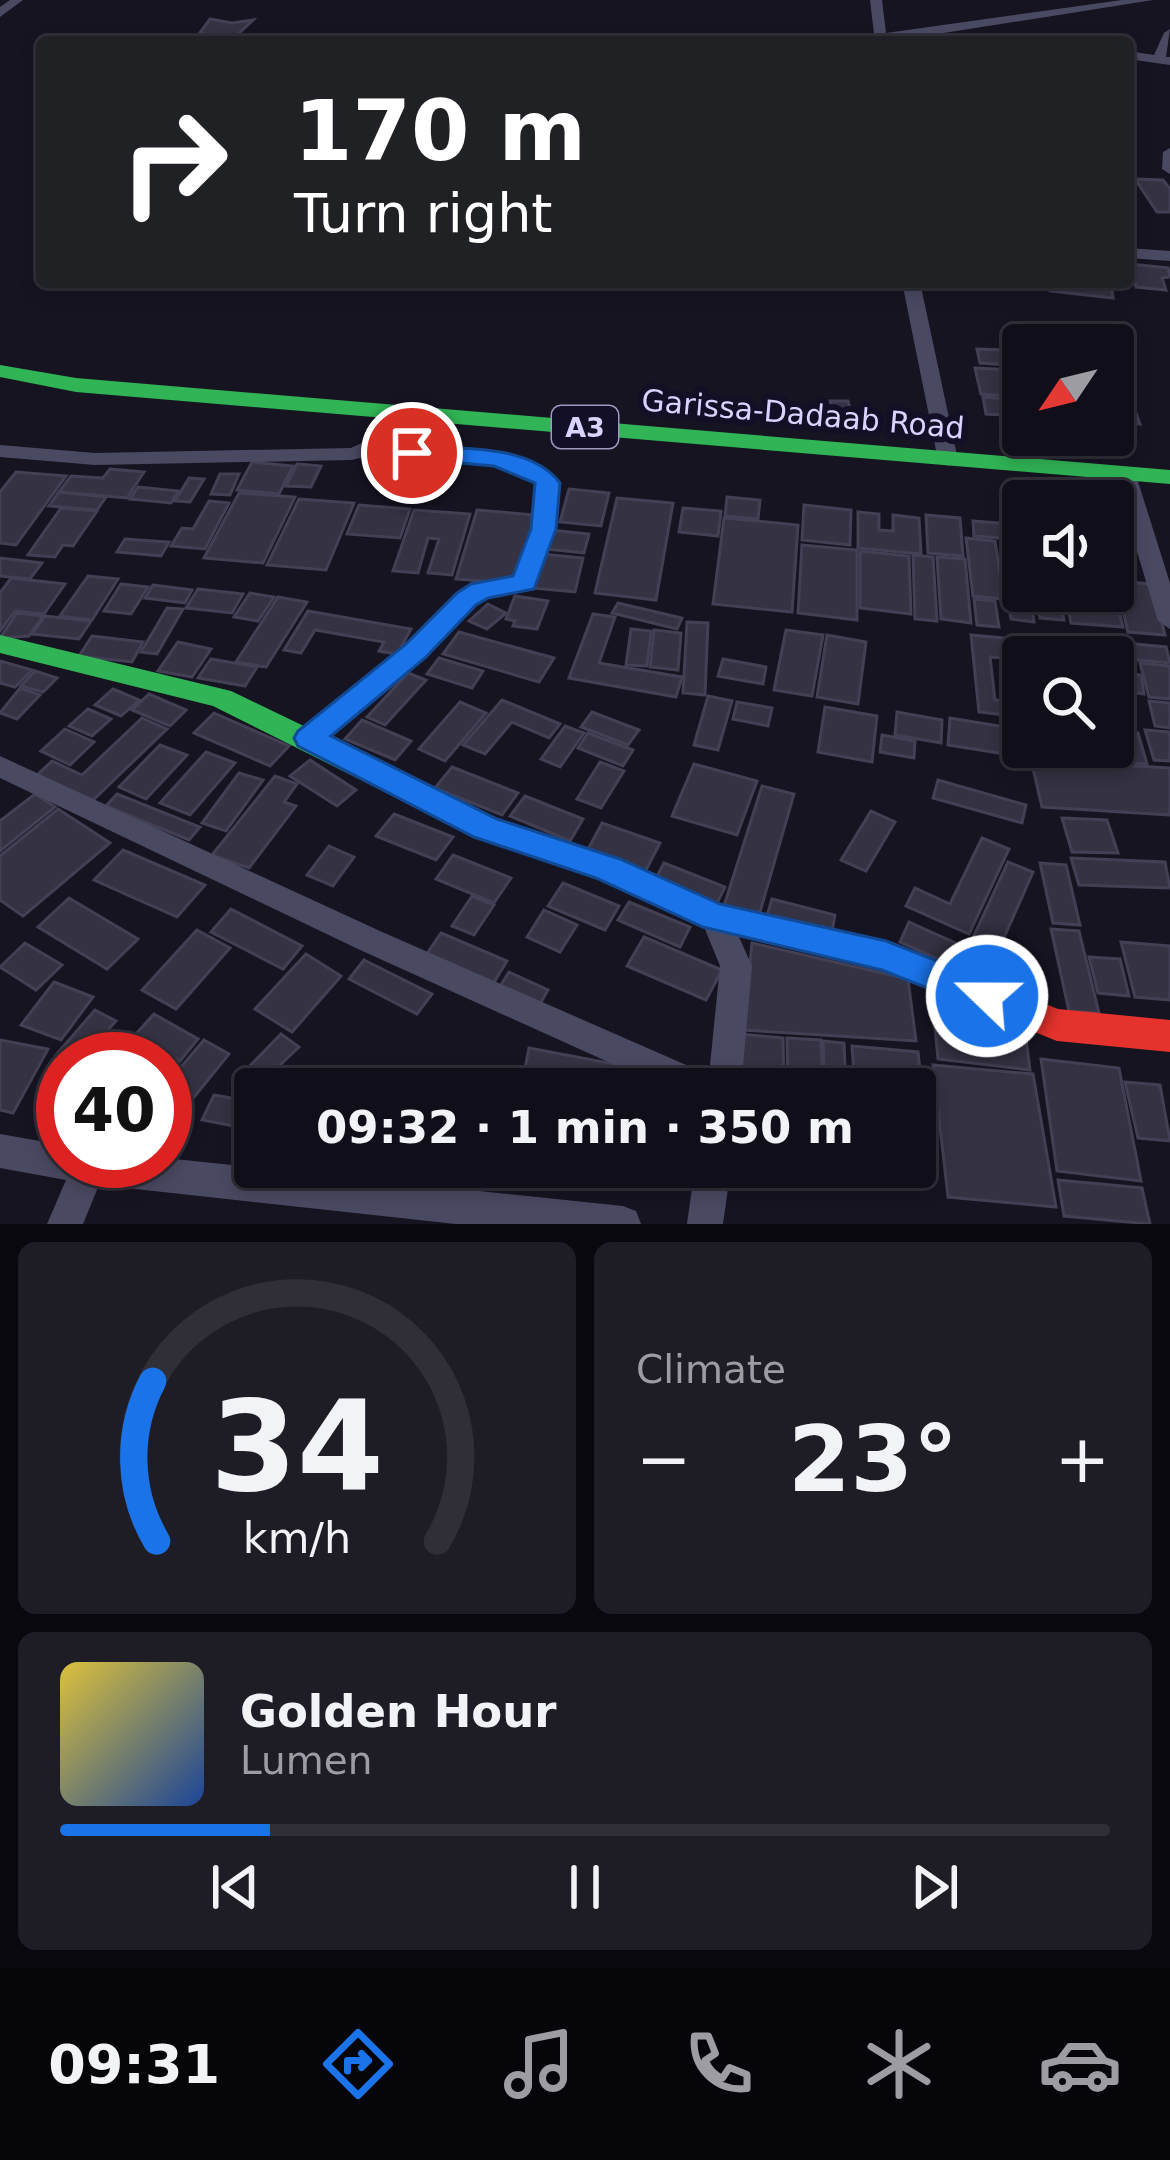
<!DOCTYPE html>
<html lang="en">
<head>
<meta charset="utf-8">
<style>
  :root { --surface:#100f19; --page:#1e1d26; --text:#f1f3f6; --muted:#9c9ca2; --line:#302f38; --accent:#1a73e8 }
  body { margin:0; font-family:"DejaVu Sans",sans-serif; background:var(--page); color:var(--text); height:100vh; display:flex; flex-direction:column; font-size:45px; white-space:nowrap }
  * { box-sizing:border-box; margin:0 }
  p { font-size:39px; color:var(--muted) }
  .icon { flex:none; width:66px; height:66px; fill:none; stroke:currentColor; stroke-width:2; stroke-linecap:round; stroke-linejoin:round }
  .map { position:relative; height:1224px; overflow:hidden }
  .drawer { display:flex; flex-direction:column; gap:18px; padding:18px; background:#09080e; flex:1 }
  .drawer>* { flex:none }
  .banner { position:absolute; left:36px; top:36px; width:1098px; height:252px; border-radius:12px; box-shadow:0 6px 18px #0003,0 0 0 3px var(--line); background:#202124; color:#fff; overflow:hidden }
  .needle { width:78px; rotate:235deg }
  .controls { position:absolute; left:1002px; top:324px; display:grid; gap:24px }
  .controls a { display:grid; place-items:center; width:132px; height:132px; border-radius:12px; background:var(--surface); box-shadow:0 6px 18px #0003,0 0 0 3px var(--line); font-size:60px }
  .speed { position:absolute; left:36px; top:1032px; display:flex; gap:24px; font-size:60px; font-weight:700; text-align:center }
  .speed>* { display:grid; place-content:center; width:156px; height:156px; border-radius:50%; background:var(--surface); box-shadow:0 6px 18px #0003,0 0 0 3px var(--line); line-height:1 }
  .speed .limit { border:18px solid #d22; background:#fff; color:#111 }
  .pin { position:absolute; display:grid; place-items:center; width:102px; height:102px; color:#fff; margin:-51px; border:6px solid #fff; border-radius:50%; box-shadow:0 3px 12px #0007 }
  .me { position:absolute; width:132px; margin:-66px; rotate:292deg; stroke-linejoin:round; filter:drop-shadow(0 0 9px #0008) }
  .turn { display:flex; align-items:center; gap:42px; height:252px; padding:0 60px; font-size:54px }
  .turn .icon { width:156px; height:156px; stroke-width:2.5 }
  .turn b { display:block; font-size:84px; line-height:102px }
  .big { font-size:90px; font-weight:800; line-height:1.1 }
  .drawer .tile { flex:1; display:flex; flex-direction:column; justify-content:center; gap:18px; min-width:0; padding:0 42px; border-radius:18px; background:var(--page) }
  .drawer .dial { align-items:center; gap:0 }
  .dial svg { height:312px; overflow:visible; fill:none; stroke:var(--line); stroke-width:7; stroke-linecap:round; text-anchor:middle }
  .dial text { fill:var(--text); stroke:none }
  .song { display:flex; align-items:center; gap:36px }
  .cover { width:144px; height:144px; border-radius:18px; background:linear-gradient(135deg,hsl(50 70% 55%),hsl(220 70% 35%)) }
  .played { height:12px; border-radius:6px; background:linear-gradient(90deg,var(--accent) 20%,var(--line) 20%) }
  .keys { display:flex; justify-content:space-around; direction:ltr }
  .heat { display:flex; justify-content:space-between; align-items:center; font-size:66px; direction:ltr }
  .drawer .tiles { flex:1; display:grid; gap:18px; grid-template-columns:1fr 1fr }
  .tile:last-child { grid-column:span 2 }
  .trip { position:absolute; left:234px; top:1068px; width:702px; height:120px; border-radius:12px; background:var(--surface); box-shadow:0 6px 18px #0003,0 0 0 3px var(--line); font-weight:800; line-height:120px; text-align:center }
  .tabs { display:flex; height:192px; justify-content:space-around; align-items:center; background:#06060a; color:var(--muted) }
  .tabs .icon { width:84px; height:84px }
  .tabs .current { color:var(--accent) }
  .tabs b { font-size:54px; color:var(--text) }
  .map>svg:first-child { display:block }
  .building { fill:#343243; stroke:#433f54; stroke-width:3 }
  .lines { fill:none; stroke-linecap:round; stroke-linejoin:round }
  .street { fill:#4a4962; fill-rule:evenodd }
  .fast { fill:#30b455; fill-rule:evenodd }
  .jam { fill:#e5322d; fill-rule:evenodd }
  .route { fill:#1a73e8; stroke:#114b97; stroke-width:3 }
  .labels { text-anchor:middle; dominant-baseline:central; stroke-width:12; stroke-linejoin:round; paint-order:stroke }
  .shield { fill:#130f26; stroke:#9e99be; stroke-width:3 }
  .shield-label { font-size:27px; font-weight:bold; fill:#d9d4ff }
  .street-label { font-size:30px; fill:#d9d4ff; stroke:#130f26 }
</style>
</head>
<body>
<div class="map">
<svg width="1170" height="1224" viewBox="0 0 1170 1224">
  <rect width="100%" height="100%" fill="#161421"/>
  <g class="building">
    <polygon points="210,19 232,23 253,20 237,35 199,34"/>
    <polygon points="1135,179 1163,180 1170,189 1170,212 1157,212"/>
    <polygon points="1130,264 1168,268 1170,277 1162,278 1166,290 1136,287"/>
    <polygon points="1049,282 1111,282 1113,298 1050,291"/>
    <polygon points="977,349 1006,350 1010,365 980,363"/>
    <polygon points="975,368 1016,370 1022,397 981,394"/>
    <polygon points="983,397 1023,400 1023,416 986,414"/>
    <polygon points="830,401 848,401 852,416 867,416 870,426 838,426"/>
    <polygon points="1113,404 1133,405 1140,424 1113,422"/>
    <polygon points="252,462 293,466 279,494 237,490"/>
    <polygon points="297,464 321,466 311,487 286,486"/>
    <polygon points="110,469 144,472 127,498 59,492 71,476 103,478"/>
    <polygon points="16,472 66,476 16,545 0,543 0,492"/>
    <polygon points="220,474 239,474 230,495 211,494"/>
    <polygon points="189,478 204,479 190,502 175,501"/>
    <polygon points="138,487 178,491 171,503 130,499"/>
    <polygon points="569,489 609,493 601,526 560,522"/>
    <polygon points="59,492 106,497 97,510 49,506"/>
    <polygon points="239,493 295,497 263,563 204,558"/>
    <polygon points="727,497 760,500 758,519 725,516"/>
    <polygon points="617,498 673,503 656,600 595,593"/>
    <polygon points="299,499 354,503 326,570 267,565"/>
    <polygon points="209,501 229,503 205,549 171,546 182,528 193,529"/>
    <polygon points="359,505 410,509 400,538 347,534"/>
    <polygon points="804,505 851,510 850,545 802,540"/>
    <polygon points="61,508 97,511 73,546 63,545 55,557 28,555"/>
    <polygon points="683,508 721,511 718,536 679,532"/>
    <polygon points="414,510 470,514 452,575 428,573 439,539 428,538 418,573 393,571"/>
    <polygon points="477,510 535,515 517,584 456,579"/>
    <polygon points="858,512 879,514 879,530 893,531 893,515 919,518 921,554 858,548"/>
    <polygon points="926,515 960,518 963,556 928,553"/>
    <polygon points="724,518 798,525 792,612 713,604"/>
    <polygon points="973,521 1023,525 1023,540 974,536"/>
    <polygon points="550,530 589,534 584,553 545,549"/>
    <polygon points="966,538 995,541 1004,599 973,596"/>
    <polygon points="125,539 169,542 161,556 117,552"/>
    <polygon points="802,545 857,550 857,620 798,613"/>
    <polygon points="860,551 909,556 911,614 860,608"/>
    <polygon points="542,554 583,558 575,592 532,588"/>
    <polygon points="913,555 933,557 937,621 915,619"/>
    <polygon points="937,557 965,559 971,623 941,619"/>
    <polygon points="0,558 42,563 30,579 0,576"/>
    <polygon points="88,576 118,579 92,620 60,616"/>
    <polygon points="11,578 65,584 44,614 15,611 0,631 0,593"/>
    <polygon points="1116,581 1152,584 1165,635 1128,632"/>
    <polygon points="1113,583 1119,606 1045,599 1043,591 1113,591"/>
    <polygon points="121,584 148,587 131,614 104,611"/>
    <polygon points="153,585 192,590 185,603 145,598"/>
    <polygon points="198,589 243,594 232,613 186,608"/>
    <polygon points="250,593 274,597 258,621 234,617"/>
    <polygon points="515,596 548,601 537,629 513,626 515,621 506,619"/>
    <polygon points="278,597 307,602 266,667 236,662"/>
    <polygon points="1007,597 1031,599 1034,622 1011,619"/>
    <polygon points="974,599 995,601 999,627 977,625"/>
    <polygon points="1037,600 1061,602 1064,620 1040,618"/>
    <polygon points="618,603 682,618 677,629 612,613"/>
    <polygon points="1067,603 1118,607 1123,627 1071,623"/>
    <polygon points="488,604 506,613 487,629 469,621"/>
    <polygon points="167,608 183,609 157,654 141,652"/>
    <polygon points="308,611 411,629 397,654 379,651 384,642 315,630 301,653 284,650"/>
    <polygon points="17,613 43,616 29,636 0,638"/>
    <polygon points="593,614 615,617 599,663 682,677 676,697 569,678"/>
    <polygon points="45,616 91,621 79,639 32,634"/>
    <polygon points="687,622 708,623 705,695 683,693"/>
    <polygon points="631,629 651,631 647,666 626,665"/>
    <polygon points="654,630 681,633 678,670 650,667"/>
    <polygon points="786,630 823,635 812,696 774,690"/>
    <polygon points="459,632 554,658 539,682 443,654"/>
    <polygon points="827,635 866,642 858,704 817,697"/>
    <polygon points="971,635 1037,641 1039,657 1023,657 1023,698 1017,659 990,657 995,700 1023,703 1023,717 979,712"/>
    <polygon points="1043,635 1166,647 1170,663 1046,651"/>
    <polygon points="92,636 143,642 132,662 79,656"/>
    <polygon points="178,642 211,649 192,677 158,671"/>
    <polygon points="439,658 483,671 472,688 427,674"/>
    <polygon points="211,659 257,667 245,686 198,678"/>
    <polygon points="723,659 766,667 763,684 718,676"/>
    <polygon points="0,661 32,670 15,687 0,683"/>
    <polygon points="1140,663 1170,666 1170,699 1149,697"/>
    <polygon points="35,671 57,678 43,692 21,686"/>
    <polygon points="1113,672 1141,675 1144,694 1113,690"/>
    <polygon points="408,673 426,680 385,725 367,717"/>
    <polygon points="20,688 40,695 17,719 0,713"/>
    <polygon points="113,689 139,700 121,716 95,705"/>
    <polygon points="149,694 186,710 170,726 132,710"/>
    <polygon points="708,696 732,701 718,750 694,745"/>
    <polygon points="502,700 560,724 549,738 512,722 485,754 463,745"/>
    <polygon points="1149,701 1170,703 1170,728 1155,726"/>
    <polygon points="460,702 486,713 445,761 419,749"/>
    <polygon points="737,702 772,708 768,726 733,719"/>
    <polygon points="825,707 877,716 872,762 818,752"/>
    <polygon points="88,709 111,719 92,736 69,726"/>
    <polygon points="592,712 639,730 628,745 581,727"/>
    <polygon points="897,712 942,720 941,743 895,735"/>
    <polygon points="214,713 289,746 270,766 194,733"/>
    <polygon points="142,718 167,729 90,803 34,778 52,761 82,775"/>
    <polygon points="950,718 1005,727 1005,754 948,745"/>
    <polygon points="362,720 411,741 395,760 345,739"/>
    <polygon points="565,726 584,733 560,767 541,759"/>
    <polygon points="65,729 94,742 70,765 41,751"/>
    <polygon points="1145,730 1170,732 1170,761 1154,760"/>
    <polygon points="1113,732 1138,733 1147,764 1049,758 1046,747 1113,747"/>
    <polygon points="588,733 633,750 623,766 578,748"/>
    <polygon points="882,735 915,741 914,758 880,752"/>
    <polygon points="160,745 187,755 146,799 119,787"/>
    <polygon points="206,752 235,763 190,815 160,803"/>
    <polygon points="310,760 356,790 337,806 290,776"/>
    <polygon points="1031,760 1170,768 1170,815 1042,807"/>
    <polygon points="600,762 624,771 601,808 577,799"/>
    <polygon points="694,764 757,781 737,835 672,816"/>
    <polygon points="452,767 518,793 502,815 435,788"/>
    <polygon points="239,773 263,780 226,831 202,823"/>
    <polygon points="275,776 297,784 284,802 296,806 249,868 212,855"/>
    <polygon points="938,780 1026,805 1022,823 933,798"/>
    <polygon points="762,786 794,794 758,919 723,909"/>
    <polygon points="35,794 55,807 0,851 0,821"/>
    <polygon points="117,794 200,827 189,840 106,806"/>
    <polygon points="525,796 583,819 570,841 510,816"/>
    <polygon points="58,809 110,843 23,916 0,900 0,856"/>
    <polygon points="871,811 895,822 866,871 841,860"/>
    <polygon points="394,814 453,837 436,860 376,836"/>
    <polygon points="1062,818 1107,820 1118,853 1072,852"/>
    <polygon points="602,823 660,843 644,874 586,853"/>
    <polygon points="982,838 1009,849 969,934 906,906 915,888 950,904"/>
    <polygon points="329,846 354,857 333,886 307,875"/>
    <polygon points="123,850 205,885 177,917 94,880"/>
    <polygon points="453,855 511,878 494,903 436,879"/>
    <polygon points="1071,858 1165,862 1170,888 1079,885"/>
    <polygon points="1008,862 1033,872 991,967 965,955"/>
    <polygon points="664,863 725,887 715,907 654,882"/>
    <polygon points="1040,863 1066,865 1080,925 1053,923"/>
    <polygon points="563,883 619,906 605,930 548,906"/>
    <polygon points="472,896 494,905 474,935 452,926"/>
    <polygon points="69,898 138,939 107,969 38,927"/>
    <polygon points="772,899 835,915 831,936 766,919"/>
    <polygon points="629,902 690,927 680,947 618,920"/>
    <polygon points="231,909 302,946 283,969 211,932"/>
    <polygon points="544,910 577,925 560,952 527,937"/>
    <polygon points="909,922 960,945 951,965 900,942"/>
    <polygon points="1051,929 1079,931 1099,1013 1069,1011"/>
    <polygon points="197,930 230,948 176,1009 142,990"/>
    <polygon points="441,933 507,961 493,984 426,955"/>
    <polygon points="644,937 722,970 706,1000 627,966"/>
    <polygon points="1121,942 1170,946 1170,1000 1135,997"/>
    <polygon points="25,943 62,965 36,990 0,967"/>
    <polygon points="752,943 908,979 916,1041 743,1030"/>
    <polygon points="306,954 341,976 292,1032 255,1009"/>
    <polygon points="1089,957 1120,959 1129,996 1098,993"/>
    <polygon points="364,960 432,994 417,1014 349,979"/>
    <polygon points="509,972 548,990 537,1009 497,991"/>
    <polygon points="54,982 93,997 61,1040 21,1025"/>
    <polygon points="95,1010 116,1021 82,1059 56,1055"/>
    <polygon points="975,1010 1023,1015 1030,1070 938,1059 934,1017 976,1022"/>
    <polygon points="154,1014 198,1039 180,1061 134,1036"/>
    <polygon points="281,1034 299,1047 255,1089 239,1077"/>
    <polygon points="740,1034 783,1038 784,1089 739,1089"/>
    <polygon points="787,1038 821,1040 823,1089 788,1089"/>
    <polygon points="0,1040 48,1049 13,1113 0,1110"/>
    <polygon points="204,1040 229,1054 186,1107 165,1095 165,1086"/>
    <polygon points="823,1041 844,1043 846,1089 825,1089"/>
    <polygon points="852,1046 918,1052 926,1123 915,1122 915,1089 855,1088"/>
    <polygon points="529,1048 619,1065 668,1089 521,1089"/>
    <polygon points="1041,1059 1119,1068 1141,1181 1057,1171"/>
    <polygon points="933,1065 1033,1074 1056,1207 948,1197"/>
    <polygon points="54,1068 63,1070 63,1106 36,1099"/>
    <polygon points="1125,1082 1160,1085 1170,1141 1138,1138"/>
    <polygon points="214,1095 255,1102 255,1130 202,1120"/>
    <polygon points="409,1167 489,1167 484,1185"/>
    <polygon points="580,1167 690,1167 686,1188"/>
    <polygon points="1058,1180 1142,1188 1150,1224 1064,1216"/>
  </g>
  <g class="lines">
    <g class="street">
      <polygon points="10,0 23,0 0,17 0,7"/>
      <polygon points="870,0 882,0 886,33 1122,0 1153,0 887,42 875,42"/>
      <polygon points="1170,29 1166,57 1170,57 1170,65 1128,59 1128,51 1154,55 1164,33"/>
      <polygon points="1170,148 1170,174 1162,169 1163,152"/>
      <polygon points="1128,248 1170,251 1170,261 1128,258"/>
      <polygon points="902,282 920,282 958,460 955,464 948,466 938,460"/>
      <path d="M 438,408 L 448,414 L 445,418 L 394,445 C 447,449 520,441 558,483 L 554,529 L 536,583 L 532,588 L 488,596 L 475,604 L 424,658 L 318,745 L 300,745 L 296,738 L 300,731 L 406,646 L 459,594 L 473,585 L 514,577 L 532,529 L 536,485 C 498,453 419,460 370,456 L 351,460 L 95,465 L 0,457 L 0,445 L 95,453 L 351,448 Z"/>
      <polygon points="1124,466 1135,472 1170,583 1170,629 1158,621 1113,472"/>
      <polygon points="0,756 380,931 709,1075 720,966 700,917 704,908 715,905 726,908 752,966 741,1089 668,1089 358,949 0,778"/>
      <polygon points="0,1134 63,1145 63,1161 165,1161 165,1158 623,1206 636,1211 641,1224 456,1224 99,1185 83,1224 47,1224 66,1180 0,1168"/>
      <polygon points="695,1167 731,1167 723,1224 687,1224"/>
    </g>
    <g class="fast">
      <polygon points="0,365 76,378 1170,470 1170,484 76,392 0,377"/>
      <polygon points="0,635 231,691 497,819 620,860 720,904 886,941 972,974 977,985 972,996 959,1000 882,970 703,927 596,878 475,837 213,706 0,653"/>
    </g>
    <polygon class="jam" points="959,970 1058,1009 1170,1020 1170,1052 1057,1041 946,996 941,985 946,974"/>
  </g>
  <path class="route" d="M 412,446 C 457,449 530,443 560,483 L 556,529 L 534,589 L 488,598 L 476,605 L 425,658 L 331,736 L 497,819 L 620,859 L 720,904 L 886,941 L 999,985 L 1005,996 L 999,1007 L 987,1012 L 882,970 L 703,927 L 596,878 L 474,837 L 298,746 L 294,738 L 298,731 L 405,645 L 457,593 L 471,584 L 513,576 L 531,529 L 535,483 L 494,466 L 404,458 L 400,453 Z"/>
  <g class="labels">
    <rect class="shield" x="552" y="406" width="66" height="42" rx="9"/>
    <g class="shield-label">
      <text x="585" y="427">A3</text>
    </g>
    <g class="street-label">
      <text transform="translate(803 414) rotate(5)">Garissa-Dadaab Road</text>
    </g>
  </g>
</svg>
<div class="controls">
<a><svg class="needle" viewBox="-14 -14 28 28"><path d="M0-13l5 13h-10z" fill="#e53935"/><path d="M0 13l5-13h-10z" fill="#9c9ca2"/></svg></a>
<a><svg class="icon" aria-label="sound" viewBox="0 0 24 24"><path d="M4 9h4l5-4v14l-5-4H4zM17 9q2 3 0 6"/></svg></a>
<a><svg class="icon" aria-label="search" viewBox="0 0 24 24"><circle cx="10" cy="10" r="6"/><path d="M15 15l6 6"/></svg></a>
</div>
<div class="speed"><div class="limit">40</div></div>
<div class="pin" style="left:412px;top:453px;background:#d93025"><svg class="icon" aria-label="arrive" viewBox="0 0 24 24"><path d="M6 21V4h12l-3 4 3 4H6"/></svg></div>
<svg class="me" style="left:987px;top:996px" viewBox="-20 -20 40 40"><circle r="17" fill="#1a73e8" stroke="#fff" stroke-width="3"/><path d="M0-11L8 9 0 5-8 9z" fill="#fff"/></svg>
<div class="trip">09:32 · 1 min · 350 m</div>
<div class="banner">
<div class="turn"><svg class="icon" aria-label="right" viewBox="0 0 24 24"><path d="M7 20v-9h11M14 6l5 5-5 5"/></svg><div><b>170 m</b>Turn right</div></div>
</div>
</div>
<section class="drawer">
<div class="tiles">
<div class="tile dial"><svg viewBox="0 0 100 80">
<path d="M14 69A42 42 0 1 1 86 69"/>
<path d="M14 69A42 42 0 0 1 13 28" stroke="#1a73e8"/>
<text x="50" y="56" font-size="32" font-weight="700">34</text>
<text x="50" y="72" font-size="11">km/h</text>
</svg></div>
<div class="tile"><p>Climate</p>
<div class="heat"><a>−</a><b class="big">23°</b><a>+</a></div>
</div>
<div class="tile">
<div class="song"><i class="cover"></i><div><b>Golden Hour</b><p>Lumen</p></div></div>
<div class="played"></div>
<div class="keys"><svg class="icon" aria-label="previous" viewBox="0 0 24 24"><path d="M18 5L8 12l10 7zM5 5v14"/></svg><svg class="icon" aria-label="pause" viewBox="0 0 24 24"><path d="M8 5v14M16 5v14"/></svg><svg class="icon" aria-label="next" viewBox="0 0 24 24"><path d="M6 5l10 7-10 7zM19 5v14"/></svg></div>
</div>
</div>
</section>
<nav class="tabs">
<b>09:31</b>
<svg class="icon current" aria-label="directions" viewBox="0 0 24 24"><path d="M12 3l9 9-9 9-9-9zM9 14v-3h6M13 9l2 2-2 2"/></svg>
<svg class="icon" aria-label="music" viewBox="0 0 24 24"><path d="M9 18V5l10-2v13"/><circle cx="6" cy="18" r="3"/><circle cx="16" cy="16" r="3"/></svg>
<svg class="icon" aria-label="phone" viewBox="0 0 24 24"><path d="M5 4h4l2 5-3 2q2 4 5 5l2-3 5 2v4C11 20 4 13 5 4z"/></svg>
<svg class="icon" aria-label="climate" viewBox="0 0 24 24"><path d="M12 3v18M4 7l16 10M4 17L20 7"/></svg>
<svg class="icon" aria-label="car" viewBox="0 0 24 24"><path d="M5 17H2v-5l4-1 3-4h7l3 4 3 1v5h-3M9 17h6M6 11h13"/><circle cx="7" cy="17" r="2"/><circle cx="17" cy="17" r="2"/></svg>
</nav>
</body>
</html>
